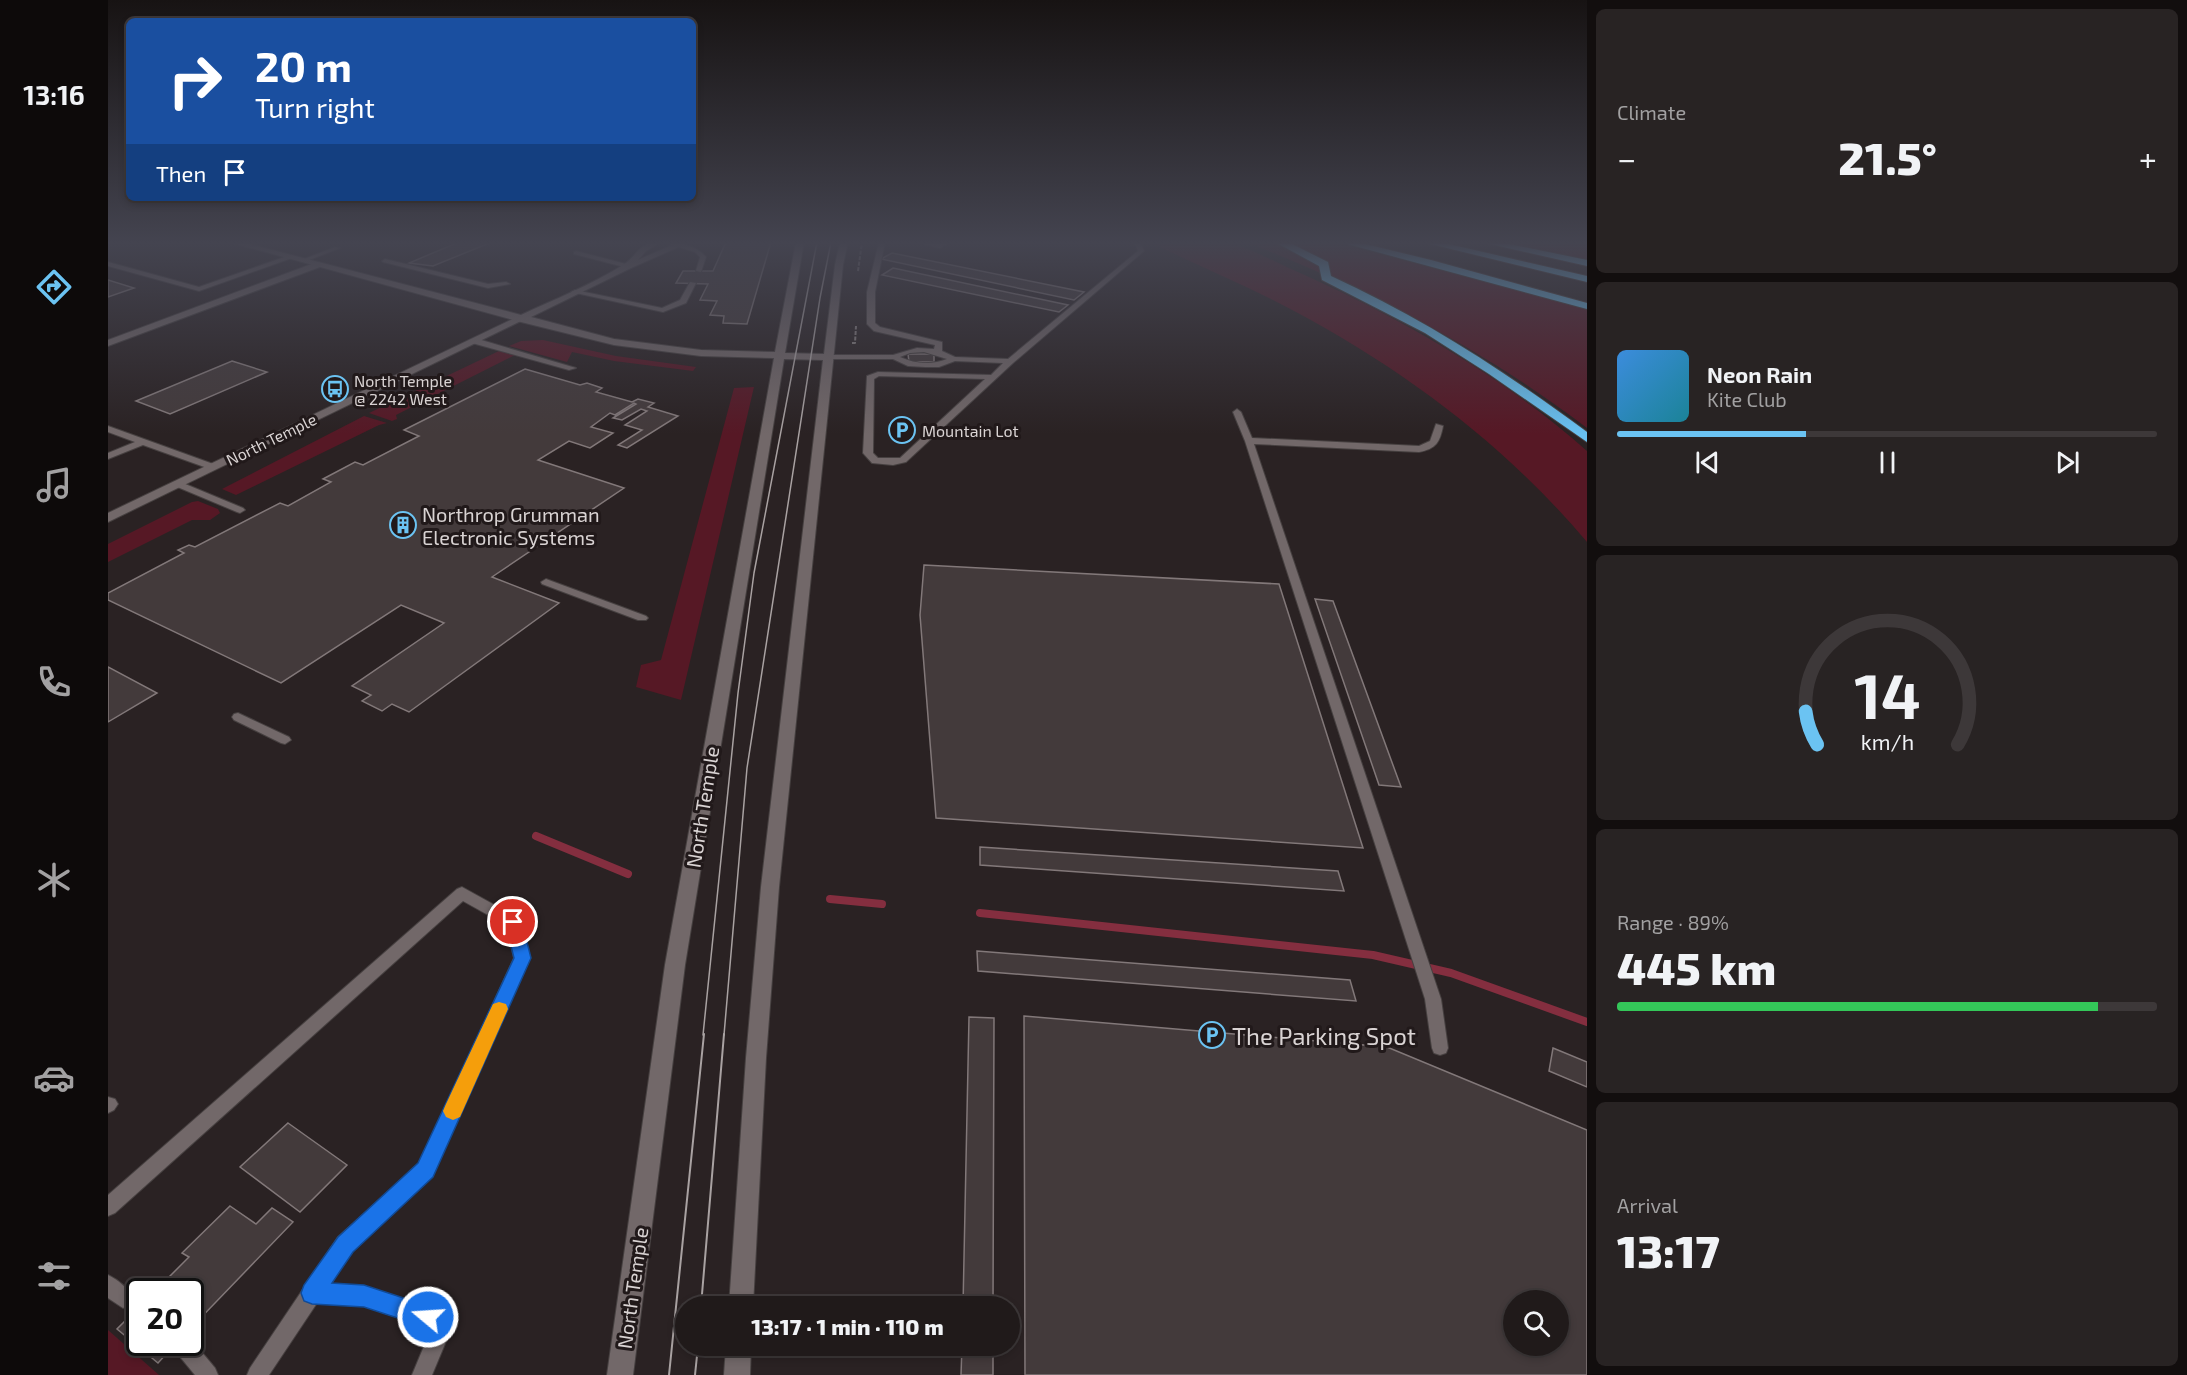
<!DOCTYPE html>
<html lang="en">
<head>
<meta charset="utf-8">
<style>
  :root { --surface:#201a1a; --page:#282323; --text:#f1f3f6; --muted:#a2a1a2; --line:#3d3839; --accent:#6bc3f2 }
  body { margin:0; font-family:"Exo 2",sans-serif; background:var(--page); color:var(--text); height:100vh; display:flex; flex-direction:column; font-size:22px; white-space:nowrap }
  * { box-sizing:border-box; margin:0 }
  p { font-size:20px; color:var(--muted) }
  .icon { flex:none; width:33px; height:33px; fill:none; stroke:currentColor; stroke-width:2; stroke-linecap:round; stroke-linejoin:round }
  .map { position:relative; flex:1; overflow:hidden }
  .panel { display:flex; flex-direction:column; gap:9px; padding:9px; background:#120e0e; width:600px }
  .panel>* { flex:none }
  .hud { position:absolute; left:18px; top:18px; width:570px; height:183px; border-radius:9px; box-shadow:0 3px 9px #0003,0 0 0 2px var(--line); background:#1a4fa0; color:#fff; overflow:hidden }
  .buttons { position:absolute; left:1395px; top:1290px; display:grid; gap:12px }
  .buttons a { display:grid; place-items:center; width:66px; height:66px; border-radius:50%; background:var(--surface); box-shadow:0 3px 9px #0003,0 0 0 2px var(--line); font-size:30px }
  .speed { position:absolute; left:18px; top:1278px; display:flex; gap:12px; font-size:30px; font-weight:700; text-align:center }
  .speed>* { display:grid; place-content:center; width:78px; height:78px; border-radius:50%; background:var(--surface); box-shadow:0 3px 9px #0003,0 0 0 2px var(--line); line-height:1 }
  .speed .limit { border:3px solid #111; border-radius:9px; background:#fff; color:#111 }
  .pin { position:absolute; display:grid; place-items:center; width:51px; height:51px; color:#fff; margin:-26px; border:3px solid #fff; border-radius:50%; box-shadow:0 2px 6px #0007 }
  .me { position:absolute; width:66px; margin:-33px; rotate:288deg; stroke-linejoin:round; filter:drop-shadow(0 0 4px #0008) }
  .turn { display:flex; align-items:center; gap:21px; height:126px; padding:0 30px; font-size:27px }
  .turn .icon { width:78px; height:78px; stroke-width:2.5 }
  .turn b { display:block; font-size:42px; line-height:51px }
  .then { display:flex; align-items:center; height:57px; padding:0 30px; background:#0003; gap:12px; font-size:22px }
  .big { font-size:45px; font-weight:800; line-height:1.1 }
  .panel .widget { flex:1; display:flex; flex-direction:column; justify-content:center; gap:9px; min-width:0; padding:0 21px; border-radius:9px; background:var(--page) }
  .panel .dial { align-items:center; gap:0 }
  .dial svg { height:156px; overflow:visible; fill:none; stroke:var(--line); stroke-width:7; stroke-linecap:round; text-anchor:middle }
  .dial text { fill:var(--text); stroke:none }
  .song { display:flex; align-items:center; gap:18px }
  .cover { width:72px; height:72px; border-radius:9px; background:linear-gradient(135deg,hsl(210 70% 55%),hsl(190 70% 35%)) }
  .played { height:6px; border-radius:3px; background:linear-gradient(90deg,var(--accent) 35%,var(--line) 35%) }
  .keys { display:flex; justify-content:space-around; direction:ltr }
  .heat { display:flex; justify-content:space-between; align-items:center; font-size:33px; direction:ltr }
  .charge { height:9px; border-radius:4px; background:linear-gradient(90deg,#34c759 89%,var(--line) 0) }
  .trip { position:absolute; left:567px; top:1296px; width:345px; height:60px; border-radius:30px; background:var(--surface); box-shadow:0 3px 9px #0003,0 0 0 2px var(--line); font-weight:800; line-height:60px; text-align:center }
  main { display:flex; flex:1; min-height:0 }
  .dock { display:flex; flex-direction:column; width:108px; justify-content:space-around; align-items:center; background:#0d0a0a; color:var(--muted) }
  .dock .icon { width:42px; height:42px }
  .dock .active { color:var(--accent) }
  .dock b { font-size:27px; color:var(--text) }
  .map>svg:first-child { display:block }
  .green { fill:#561825 }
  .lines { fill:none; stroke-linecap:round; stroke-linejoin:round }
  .stream { stroke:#842e3f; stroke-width:8 }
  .building { fill:#433a3b; stroke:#827879; stroke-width:1.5; fill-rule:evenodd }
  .lane-casing { stroke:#464040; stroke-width:2 }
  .street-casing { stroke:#464040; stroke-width:2 }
  .secondary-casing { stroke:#464040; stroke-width:2 }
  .highway-casing { stroke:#464040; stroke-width:2 }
  .path { stroke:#898282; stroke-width:2; stroke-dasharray:4 1.5; stroke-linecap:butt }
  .lane { fill:#726869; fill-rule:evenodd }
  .street { fill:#726869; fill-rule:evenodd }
  .secondary { fill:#726869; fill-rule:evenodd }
  .highway { fill:#69c1f1; fill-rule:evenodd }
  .tram-far1 { stroke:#a9a2a2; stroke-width:1.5 }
  .tram { stroke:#a9a2a2; stroke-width:2 }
  .route { fill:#1a73e8; stroke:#114b97; stroke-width:1.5 }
  .slow { fill:#f59e0b }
  .labels { text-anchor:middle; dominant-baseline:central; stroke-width:6; stroke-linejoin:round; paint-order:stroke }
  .far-poi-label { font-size:16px; fill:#d9d3d3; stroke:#21191a; text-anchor:start }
  .far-street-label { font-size:16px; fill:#d9d3d3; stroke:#21191a }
  .poi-label { font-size:20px; fill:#d9d3d3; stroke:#21191a; text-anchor:start }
  .street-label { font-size:20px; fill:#d9d3d3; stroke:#21191a }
  .near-poi-label { font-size:24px; fill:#d9d3d3; stroke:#21191a; text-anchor:start }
</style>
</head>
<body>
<main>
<nav class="dock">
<b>13:16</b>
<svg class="icon active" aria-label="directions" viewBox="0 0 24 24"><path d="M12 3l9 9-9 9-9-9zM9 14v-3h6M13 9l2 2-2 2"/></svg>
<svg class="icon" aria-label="music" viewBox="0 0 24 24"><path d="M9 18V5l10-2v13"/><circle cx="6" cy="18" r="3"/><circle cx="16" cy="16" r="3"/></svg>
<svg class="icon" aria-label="phone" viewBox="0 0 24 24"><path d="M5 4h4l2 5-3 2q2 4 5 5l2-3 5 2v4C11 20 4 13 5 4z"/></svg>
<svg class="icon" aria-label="climate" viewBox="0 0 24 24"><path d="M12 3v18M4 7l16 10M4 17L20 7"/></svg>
<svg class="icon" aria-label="car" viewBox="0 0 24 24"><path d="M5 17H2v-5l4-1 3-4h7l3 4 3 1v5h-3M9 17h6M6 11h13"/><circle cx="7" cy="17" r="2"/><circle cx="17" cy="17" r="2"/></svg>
<svg class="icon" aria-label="filters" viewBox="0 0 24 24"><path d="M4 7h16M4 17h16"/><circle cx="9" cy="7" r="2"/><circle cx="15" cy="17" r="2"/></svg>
</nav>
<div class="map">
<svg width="1479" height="1375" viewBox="0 0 1479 1375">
  <rect width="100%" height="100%" fill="#2a2223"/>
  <g class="green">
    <path d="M 1045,242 C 1065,242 1100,238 1118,242 C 1142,248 1167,262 1190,272 C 1289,316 1398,378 1479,451 L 1479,542 C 1398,446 1298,371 1188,312 C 1144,288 1097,269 1052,247 Z"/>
    <path d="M 1138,242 L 1227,242 L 1479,309 L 1479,428 C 1372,347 1263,291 1138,242 Z"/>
    <polygon points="1391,242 1479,242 1479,261"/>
    <polygon points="435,340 508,356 588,367 585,371 506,361 464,352 459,362 401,346 413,341"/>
    <polygon points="393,350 409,354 288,415 289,419 284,421 261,413"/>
    <polygon points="646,387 573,700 528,687 533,665 553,660 626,388"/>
    <polygon points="256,416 279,423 271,425 128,495 114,489"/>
    <polygon points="90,501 110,509 112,513 102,520 84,520 0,562 0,544 84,502"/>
    <polygon points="0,1330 51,1375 0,1375"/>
  </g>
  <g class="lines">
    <g class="stream">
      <polyline points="428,836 520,874"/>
      <polyline points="722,899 774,904"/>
      <polyline points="872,913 1265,955 1343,973 1479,1022"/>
    </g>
  </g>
  <g class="building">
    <polygon points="351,242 384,242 325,266 301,263"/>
    <polygon points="618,242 663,242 639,324 615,323 616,316 602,315 609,301 592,300 600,284 568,283 575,271 605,271"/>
    <polygon points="784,253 976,292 966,300 773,259"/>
    <polygon points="785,268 960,305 951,312 774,275"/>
    <polygon points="0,280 26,288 0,297"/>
    <polygon points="800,354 826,354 826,362 801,362"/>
    <polygon points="124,361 159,372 62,414 28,401"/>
    <polygon points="417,369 472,385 479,383 494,388 488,392 524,402 530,399 546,403 540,407 570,416 519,448 510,445 534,430 517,425 539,411 533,409 514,420 505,418 528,404 526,403 507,415 502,413 483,427 505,433 482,448 461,441 430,460 516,488 384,577 451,603 301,712 284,704 274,711 254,701 263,695 244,686 336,623 293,605 173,683 0,600 0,593 76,553 70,550 81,545 87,547 172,503 180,506 223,482 215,479 247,462 255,465 311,436 296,430"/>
    <polygon points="816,565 1171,584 1255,848 828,818 812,615"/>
    <polygon points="1207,599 1225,601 1293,787 1271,785"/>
    <polygon points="0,667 49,693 0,722"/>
    <polygon points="872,847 1230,871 1236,891 872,865"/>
    <polygon points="869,951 1242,980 1248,1001 870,971"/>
    <path d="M 916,1016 L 1279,1047 L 1479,1130 L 1479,1375 L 917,1375 ZM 1406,1300 L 1450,1300 L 1450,1346 L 1406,1346 Z"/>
    <polygon points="861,1017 886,1018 885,1306 855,1306"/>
    <polygon points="1445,1048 1479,1062 1479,1087 1441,1071"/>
    <polygon points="180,1123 239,1165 192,1212 132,1167"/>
    <polygon points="122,1206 148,1224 164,1208 185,1222 82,1329 82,1292 46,1292 81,1257 74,1253"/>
    <polygon points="32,1306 32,1342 69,1342 50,1363 9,1329"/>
    <polygon points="854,1346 885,1346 885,1375 853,1375"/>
  </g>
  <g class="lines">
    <defs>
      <g id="lane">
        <path d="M 555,242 C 570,242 588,245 598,257 L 593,272 L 588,271 L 592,257 L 587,252 Z"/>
        <path d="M 771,242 L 777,242 L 767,292 L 767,323 L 772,327 L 834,342 L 834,351 L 847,357 L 900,359 L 1030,251 L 1028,246 L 1021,242 L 1033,244 L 1036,251 L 905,363 L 798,462 L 785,465 L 764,463 L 755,453 L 759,376 L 770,372 L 883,375 L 895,363 L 847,361 L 831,367 L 817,367 L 800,366 L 785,359 L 718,359 L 717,357 L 721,355 L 785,355 L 809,348 L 826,349 L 827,345 L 766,331 L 759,324 L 759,292 ZM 816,352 L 839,359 C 824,365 807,364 792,357 L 802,353 ZM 771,376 L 877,379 L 792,458 L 770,458 L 765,453 L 766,379 Z"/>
        <polygon points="808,242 831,244 842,242 832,248"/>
        <polygon points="227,247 232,248 196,262 191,261"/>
        <polygon points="468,251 522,265 523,266 520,268 466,254 466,252"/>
        <polygon points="182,255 185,257 184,258 91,291 0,266 0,262 91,287"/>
        <polygon points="277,259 380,284 398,282 402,284 380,288 275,262 274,261"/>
        <polygon points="582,282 588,283 578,303 555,312 463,292 467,290 554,308 572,300"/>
        <polygon points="364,339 370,339 468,368 461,370 364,343"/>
        <path d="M 1129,409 L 1133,412 L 1144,438 L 1311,446 L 1322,441 L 1328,424 L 1335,426 C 1332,442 1328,449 1311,452 L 1146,444 L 1333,999 L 1340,1048 L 1338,1053 L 1332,1055 L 1326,1053 L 1324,1048 L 1317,999 L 1137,441 L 1125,412 Z"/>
        <polygon points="0,426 108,465 110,467 105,470 102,469 35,445 0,459 0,453 27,442 0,432"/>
        <polygon points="70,481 135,508 137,510 132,513 129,512 67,486 65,484"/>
        <polygon points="438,579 538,616 540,618 538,620 530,620 434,584 433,582"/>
        <polygon points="130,713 181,737 183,740 177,744 173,743 126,720 124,717 126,714"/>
        <polygon points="354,887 410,918 422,958 324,1176 244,1251 221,1284 256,1286 327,1310 339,1339 324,1375 304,1375 319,1339 313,1325 256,1306 209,1303 161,1375 139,1375 142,1368 230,1237 312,1164 406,958 398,925 355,901 7,1213 0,1216 0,1195 349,889"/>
        <polygon points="0,1097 7,1099 10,1104 6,1110 0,1113"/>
        <path d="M 0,1275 C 10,1280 20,1288 25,1298 L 22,1305 L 15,1308 L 0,1298 Z"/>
        <polygon points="82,1342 87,1344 107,1368 110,1375 87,1375 73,1358 70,1351 73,1344"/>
      </g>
      <g id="street">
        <polygon points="571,242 582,242 523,268 516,266"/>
        <polygon points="209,262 212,263 212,267 0,346 0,340"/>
        <polygon points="409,317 417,319 0,522 0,513"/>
      </g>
      <g id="secondary">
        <path d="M 121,242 L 134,242 L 413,315 C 447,299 483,285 515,265 C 531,255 529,242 553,242 L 538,251 L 523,268 L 423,317 L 506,339 L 593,350 L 667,352 L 688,242 L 696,242 L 677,353 L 716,354 L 727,265 L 732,242 L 740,242 L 735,265 L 671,887 L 658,1058 L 645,1306 L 621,1306 L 638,1058 L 653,887 L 715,360 L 676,359 L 577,965 L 525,1375 L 499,1375 L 557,965 L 666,358 L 593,356 L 506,345 L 409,321 Z"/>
        <polygon points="618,1346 643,1346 642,1375 616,1375"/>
      </g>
      <g id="highway">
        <path d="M 1167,242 L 1180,242 L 1220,262 L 1223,276 C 1315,318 1398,372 1479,432 L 1479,442 L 1381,374 L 1317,333 L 1214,280 L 1211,266 Z"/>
        <polygon points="1232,242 1249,242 1323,260 1479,303 1479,309"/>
        <polygon points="1314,242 1332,242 1479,276 1479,282"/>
        <polygon points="1373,242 1392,242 1479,260 1479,266"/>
      </g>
    </defs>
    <use href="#lane" class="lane-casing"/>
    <use href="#street" class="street-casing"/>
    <use href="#secondary" class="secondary-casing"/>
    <use href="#highway" class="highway-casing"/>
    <g class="path">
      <polyline points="750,271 754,242"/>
      <polyline points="744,343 747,343 748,326"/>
    </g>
    <use href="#lane" class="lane"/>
    <use href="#street" class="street"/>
    <use href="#secondary" class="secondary"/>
    <use href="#highway" class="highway"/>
    <g class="tram-far1">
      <polyline points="595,1035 630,693 646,573 709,242"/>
      <polyline points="616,1035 639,768 712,298 723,242"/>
    </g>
    <g class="tram">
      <polyline points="593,1306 616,1034"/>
      <polyline points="561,1375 596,1034"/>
      <polyline points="587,1375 590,1346"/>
    </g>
  </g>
  <linearGradient id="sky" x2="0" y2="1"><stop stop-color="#171313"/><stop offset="0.56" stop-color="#444450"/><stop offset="1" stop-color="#444450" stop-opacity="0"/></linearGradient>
  <rect width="1479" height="434" fill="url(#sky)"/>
  <polygon class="route" points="405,916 411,918 414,922 423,958 325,1177 245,1252 224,1283 256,1285 320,1306 328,1309 332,1317 328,1325 320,1328 256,1307 204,1304 196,1301 193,1293 196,1285 230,1237 310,1163 406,958 397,922 399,918"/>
  <polygon class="slow" points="391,1002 398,1004 400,1009 352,1117 345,1120 338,1117 335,1111 338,1104 385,1004"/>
  <defs>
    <symbol id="bus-ring" viewBox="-11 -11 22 22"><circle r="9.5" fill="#21191a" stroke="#6bc3f2" stroke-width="1.5"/><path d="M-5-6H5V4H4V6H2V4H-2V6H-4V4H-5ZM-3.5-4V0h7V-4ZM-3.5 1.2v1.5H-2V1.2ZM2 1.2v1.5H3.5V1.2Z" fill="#6bc3f2"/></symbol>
    <symbol id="parking-ring" viewBox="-11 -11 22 22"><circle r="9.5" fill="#21191a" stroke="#6bc3f2" stroke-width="1.5"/><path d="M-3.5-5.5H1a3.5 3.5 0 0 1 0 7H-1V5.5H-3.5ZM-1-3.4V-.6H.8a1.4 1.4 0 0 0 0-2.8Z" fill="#6bc3f2"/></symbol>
    <symbol id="building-ring" viewBox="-11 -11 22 22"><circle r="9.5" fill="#21191a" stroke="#6bc3f2" stroke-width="1.5"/><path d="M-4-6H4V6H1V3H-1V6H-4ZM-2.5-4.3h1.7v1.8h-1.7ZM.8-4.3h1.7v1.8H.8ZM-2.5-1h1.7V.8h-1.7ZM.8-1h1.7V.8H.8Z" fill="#6bc3f2"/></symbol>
  </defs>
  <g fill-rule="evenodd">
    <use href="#bus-ring" x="212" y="374" width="30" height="30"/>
    <use href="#parking-ring" x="779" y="415" width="30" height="30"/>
    <use href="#building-ring" x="280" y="510" width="30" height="30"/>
    <use href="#parking-ring" x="1089" y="1020" width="30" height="30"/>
  </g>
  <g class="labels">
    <g class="far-poi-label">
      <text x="246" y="380">North Temple<tspan x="246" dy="18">@ 2242 West</tspan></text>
      <text x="814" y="430">Mountain Lot</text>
    </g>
    <g class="far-street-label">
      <text transform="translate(163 439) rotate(-26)">North Temple</text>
    </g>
    <g class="poi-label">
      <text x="314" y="514">Northrop Grumman<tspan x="314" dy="23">Electronic Systems</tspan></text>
    </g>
    <g class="street-label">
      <text transform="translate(594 807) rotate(-81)">North Temple</text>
      <text transform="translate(524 1288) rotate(-82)">North Temple</text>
    </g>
    <g class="near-poi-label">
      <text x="1124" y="1035">The Parking Spot</text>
    </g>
  </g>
</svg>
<div class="buttons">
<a><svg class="icon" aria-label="search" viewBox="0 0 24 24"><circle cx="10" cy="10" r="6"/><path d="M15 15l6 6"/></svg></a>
</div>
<div class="speed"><div class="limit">20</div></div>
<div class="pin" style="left:405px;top:922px;background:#d93025"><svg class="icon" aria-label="arrive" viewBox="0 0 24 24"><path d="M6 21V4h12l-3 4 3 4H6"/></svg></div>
<svg class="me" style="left:320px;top:1317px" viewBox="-20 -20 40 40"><circle r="17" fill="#1a73e8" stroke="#fff" stroke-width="3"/><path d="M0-11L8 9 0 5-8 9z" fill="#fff"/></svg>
<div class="trip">13:17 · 1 min · 110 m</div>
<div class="hud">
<div class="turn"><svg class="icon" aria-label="right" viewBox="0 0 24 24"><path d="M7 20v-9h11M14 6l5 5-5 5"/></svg><div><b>20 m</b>Turn right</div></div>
<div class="then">Then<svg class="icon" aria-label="arrive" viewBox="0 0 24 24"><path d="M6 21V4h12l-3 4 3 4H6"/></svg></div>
</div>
</div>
<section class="panel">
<div class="widget"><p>Climate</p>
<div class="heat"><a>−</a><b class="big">21.5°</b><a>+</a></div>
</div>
<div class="widget">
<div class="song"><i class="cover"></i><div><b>Neon Rain</b><p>Kite Club</p></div></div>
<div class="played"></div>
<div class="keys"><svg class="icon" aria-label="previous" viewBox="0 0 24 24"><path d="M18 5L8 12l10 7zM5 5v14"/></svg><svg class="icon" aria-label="pause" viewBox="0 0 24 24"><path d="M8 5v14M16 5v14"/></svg><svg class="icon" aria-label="next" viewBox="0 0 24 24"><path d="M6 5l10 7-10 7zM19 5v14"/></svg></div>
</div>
<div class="widget dial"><svg viewBox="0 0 100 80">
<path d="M14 69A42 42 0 1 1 86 69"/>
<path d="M14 69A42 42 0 0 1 8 52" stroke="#6bc3f2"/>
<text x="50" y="56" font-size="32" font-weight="700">14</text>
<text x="50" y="72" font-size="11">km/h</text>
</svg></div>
<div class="widget"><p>Range · 89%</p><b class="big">445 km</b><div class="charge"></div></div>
<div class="widget"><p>Arrival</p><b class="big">13:17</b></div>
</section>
</main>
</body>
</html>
